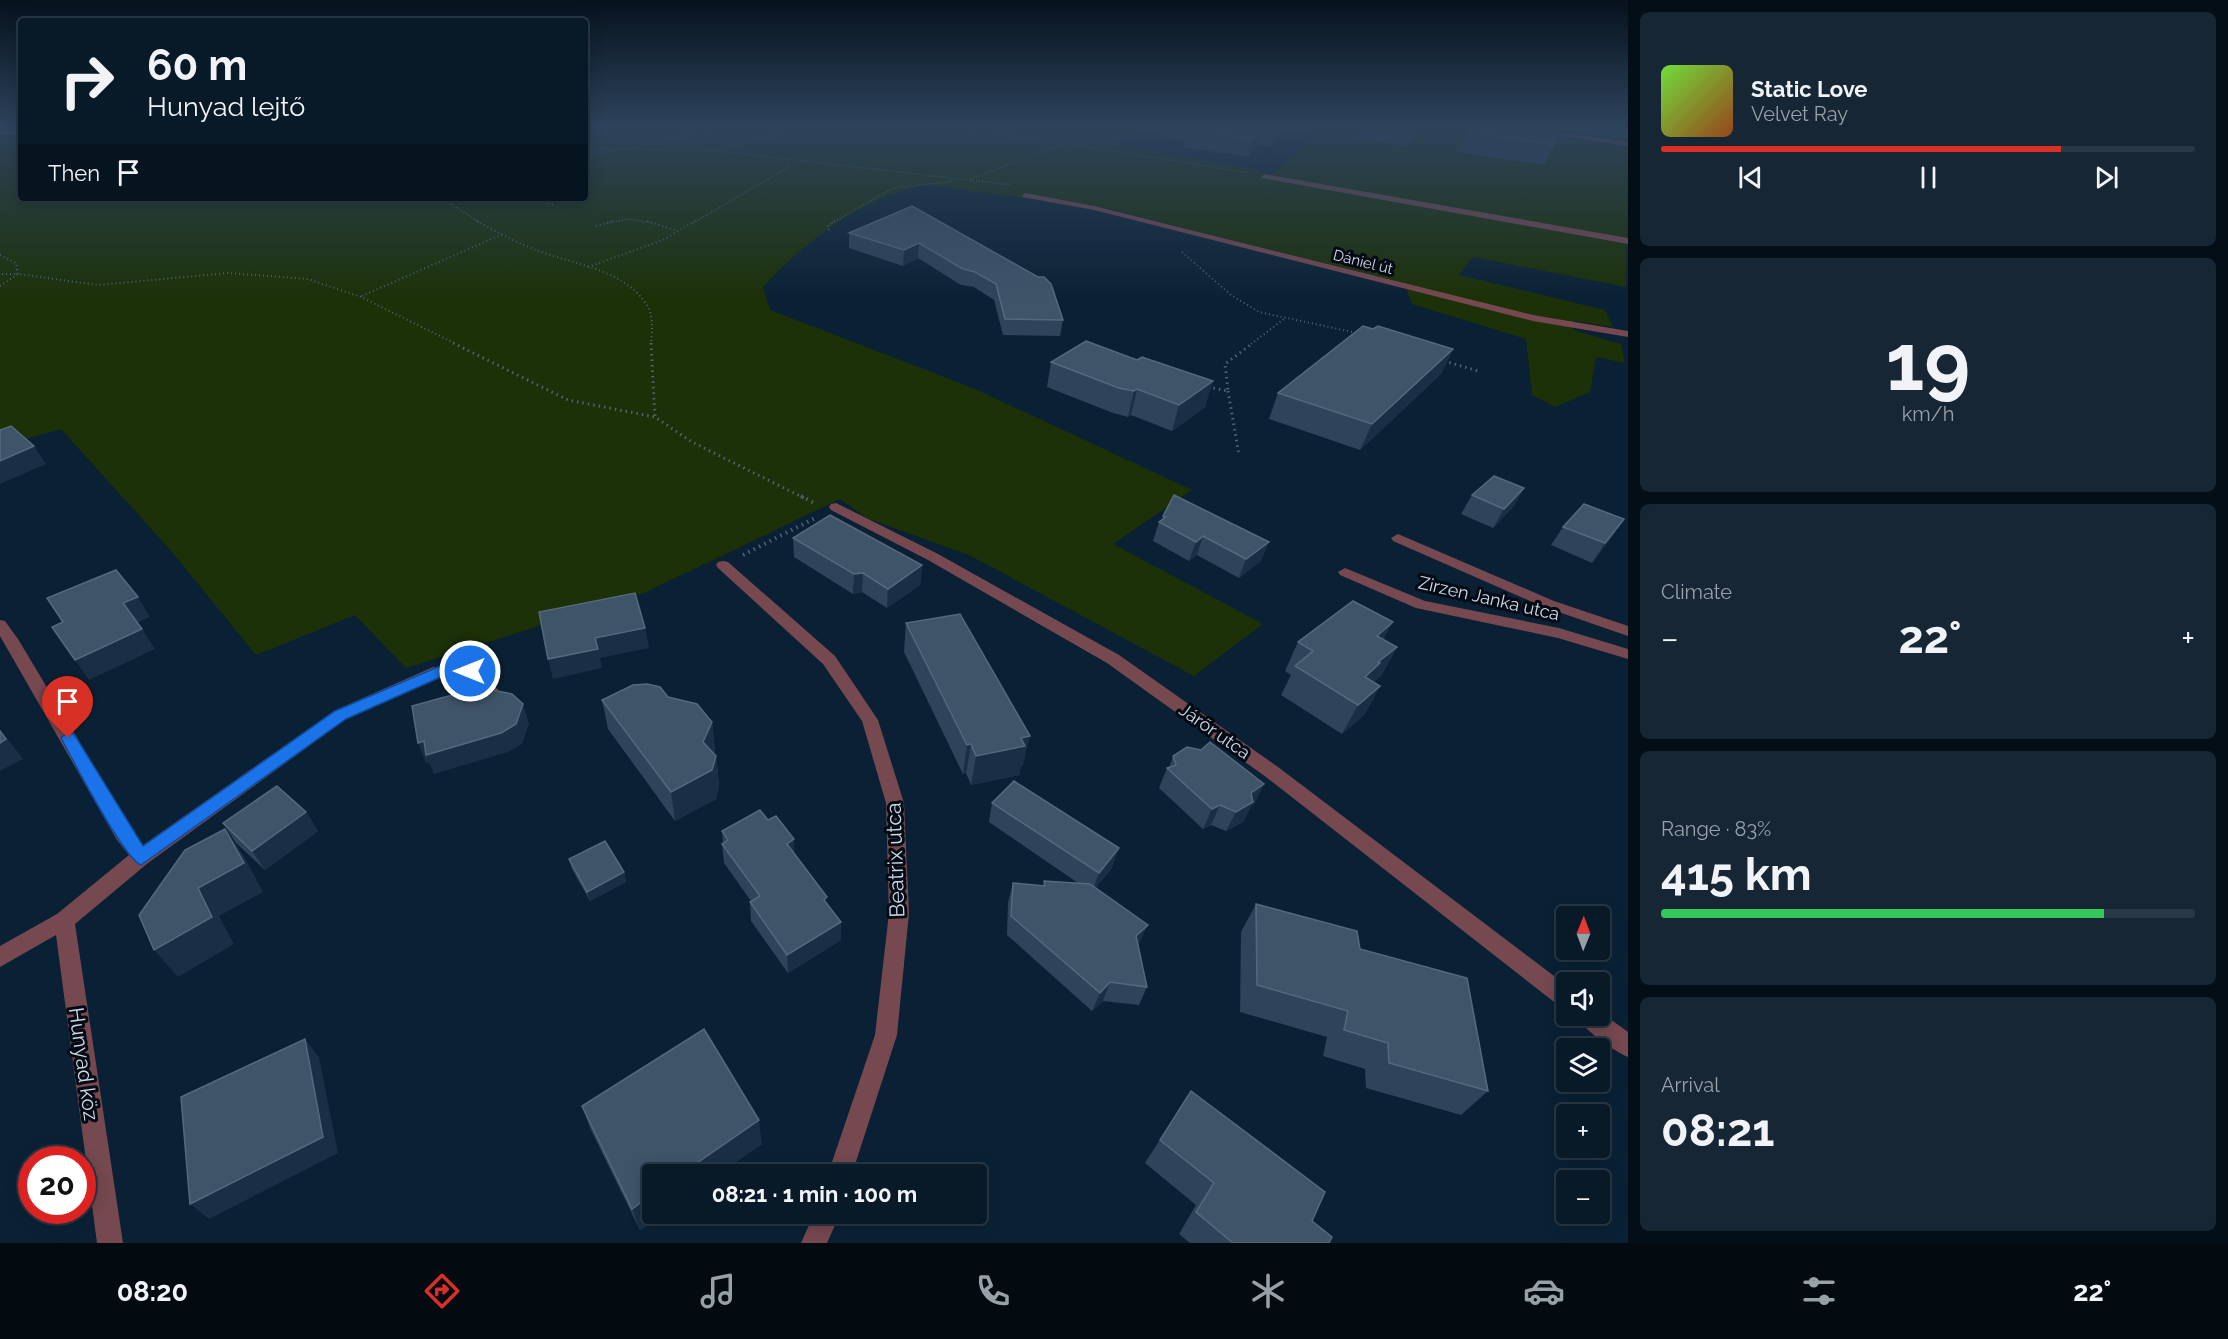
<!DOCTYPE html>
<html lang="en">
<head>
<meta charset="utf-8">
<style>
  :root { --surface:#081928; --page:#162634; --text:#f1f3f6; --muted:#98a0a8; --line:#293845; --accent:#d93025 }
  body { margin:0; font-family:Raleway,sans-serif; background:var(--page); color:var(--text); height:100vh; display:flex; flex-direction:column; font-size:22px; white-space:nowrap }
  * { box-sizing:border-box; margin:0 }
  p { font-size:20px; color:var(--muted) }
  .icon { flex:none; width:33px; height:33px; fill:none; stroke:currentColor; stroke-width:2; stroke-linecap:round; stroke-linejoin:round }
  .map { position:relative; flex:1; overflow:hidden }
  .details { display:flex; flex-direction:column; gap:12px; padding:12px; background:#040e16; width:600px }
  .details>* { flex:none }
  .hud { position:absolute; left:18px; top:18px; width:570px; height:183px; border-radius:6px; box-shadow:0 3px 15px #0003,0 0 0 2px var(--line); background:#081928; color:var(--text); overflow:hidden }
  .needle { width:39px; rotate:1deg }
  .fabs { position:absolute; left:1556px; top:906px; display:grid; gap:12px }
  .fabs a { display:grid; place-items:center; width:54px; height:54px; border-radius:6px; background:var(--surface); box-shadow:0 3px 15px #0003,0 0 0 2px var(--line); font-size:30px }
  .speed { position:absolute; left:18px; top:1146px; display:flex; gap:12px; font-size:30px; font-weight:700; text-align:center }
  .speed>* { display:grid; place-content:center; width:78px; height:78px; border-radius:50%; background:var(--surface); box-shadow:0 3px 15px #0003,0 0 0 2px var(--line); line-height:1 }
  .speed .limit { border:9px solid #d22; background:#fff; color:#111 }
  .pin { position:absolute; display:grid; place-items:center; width:51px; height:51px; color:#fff; margin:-62px -26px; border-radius:50% 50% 50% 0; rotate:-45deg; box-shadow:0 0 6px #0007 }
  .pin .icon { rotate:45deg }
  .me { position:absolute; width:66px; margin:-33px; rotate:270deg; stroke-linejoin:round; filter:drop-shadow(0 0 4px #0008) }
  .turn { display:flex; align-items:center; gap:21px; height:126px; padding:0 30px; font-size:27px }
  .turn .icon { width:78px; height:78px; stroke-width:2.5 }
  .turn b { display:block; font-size:42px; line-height:51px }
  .then { display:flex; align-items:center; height:57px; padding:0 30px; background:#0003; gap:12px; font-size:22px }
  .big { font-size:45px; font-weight:700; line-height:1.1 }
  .details .tile { flex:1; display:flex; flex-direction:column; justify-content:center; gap:9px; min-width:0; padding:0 21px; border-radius:9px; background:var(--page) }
  .details .dial { align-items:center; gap:0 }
  .dial b { font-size:78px; line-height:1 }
  .song { display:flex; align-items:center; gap:18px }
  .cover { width:72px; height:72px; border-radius:9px; background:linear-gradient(135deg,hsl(100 70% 55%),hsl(20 70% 35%)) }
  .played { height:6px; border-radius:3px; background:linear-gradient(90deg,var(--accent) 75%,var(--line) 75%) }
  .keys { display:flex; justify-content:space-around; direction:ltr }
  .heat { display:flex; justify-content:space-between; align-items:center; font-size:33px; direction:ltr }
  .charge { height:9px; border-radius:4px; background:linear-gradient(90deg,#34c759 83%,var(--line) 0) }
  .trip { position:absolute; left:642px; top:1164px; width:345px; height:60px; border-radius:6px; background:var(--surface); box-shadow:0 3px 15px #0003,0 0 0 2px var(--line); font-weight:700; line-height:60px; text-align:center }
  .tabs { display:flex; height:96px; justify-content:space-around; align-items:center; background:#030a10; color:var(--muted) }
  .tabs .icon { width:42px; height:42px }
  .tabs .current { color:var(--accent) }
  .tabs b { font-size:27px; color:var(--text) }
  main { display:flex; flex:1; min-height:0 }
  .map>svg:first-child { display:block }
  .green { fill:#1c3107 }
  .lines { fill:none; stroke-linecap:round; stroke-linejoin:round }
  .path-far3 { stroke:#4f6375; stroke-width:1.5; stroke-dasharray:1 2; stroke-linecap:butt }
  .path-far2 { stroke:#4f6375; stroke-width:2; stroke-dasharray:1 3; stroke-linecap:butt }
  .path-far1 { stroke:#4f6375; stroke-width:3; stroke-dasharray:1.5 4; stroke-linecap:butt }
  .path { stroke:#4f6375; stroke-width:4; stroke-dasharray:1.5 4.5; stroke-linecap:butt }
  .minor { fill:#764850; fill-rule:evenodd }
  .wall { fill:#2e445a }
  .shaded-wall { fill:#182f45 }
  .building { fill:#3f5469; stroke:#55697d; stroke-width:1.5 }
  .route { fill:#1a73e8; stroke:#114b97; stroke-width:1.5 }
  .labels { text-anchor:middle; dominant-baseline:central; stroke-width:6; stroke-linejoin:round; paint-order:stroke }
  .far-street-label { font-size:15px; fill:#cbd9e7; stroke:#030a13 }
  .street-label { font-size:18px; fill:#cbd9e7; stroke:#030a13 }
  .near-street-label { font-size:21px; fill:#cbd9e7; stroke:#030a13 }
</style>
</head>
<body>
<main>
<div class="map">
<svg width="1628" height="1243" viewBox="0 0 1628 1243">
  <rect width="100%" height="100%" fill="#0a2135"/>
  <path class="green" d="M 617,126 L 1151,126 L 1115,142 C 1166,157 1220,160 1272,174 L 1329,126 L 1478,126 L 1628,147 L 1626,287 L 1473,257 L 1459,275 L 1605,310 L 1613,327 L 1574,321 L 1573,330 L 1621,344 L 1625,363 L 1596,357 L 1590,392 L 1555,407 L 1532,395 L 1526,339 L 1412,304 L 1404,283 L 1109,209 L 928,185 C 865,194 806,241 763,287 L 770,310 L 973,388 L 1192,490 L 1113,544 L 1263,624 L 1194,676 L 971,556 L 867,518 L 840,499 L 644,593 L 406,668 L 355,615 L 256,655 L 172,552 L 61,429 L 0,446 L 0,136 L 21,136 L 21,198 L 585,198 L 585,127 Z"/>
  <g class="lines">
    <g class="path-far3">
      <polyline points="954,126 1063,143"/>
      <polyline points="636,147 720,126"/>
      <polyline points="585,148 718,151 968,180 1065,143 1249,173"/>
      <polyline points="719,150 803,126"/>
      <polyline points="585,157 622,149"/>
      <polyline points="970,180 1010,185"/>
      <polyline points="452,198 451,204 480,223"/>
      <polyline points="529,198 553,205"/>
      <polyline points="607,223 629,219 653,223"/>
      <polyline points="693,223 787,168 788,160"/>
      <polyline points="832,223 893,188 953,181"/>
    </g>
    <g class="path-far2">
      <path d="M 477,221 C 496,232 516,242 536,250 C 571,264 624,269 646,304 C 654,315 652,331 651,344"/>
      <polyline points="647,221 678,231"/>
      <polyline points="596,226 613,221"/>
      <polyline points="829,230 828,225 835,221"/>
      <polyline points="1182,252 1231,295 1259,312 1357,333"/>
      <polyline points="0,255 16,263 18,274 0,274"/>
      <polyline points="588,267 663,240 695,221"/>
      <polyline points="0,286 18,274 98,285 228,273 308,279 361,297 456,344"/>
      <polyline points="362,296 505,233"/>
      <polyline points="1251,344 1284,319"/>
    </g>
    <g class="path-far1">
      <polyline points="453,343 568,400 655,417 692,442 804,498"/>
      <polyline points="651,343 655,417"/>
      <polyline points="1444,361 1478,371"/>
      <polyline points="1208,387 1228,391 1225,364 1253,343"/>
      <polyline points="1228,391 1239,455"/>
    </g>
    <g class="path">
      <polyline points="801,496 816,504"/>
      <polyline points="743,555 817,517"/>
    </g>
    <g class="minor">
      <polygon points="1494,126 1508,126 1628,142 1628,146"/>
      <rect x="0" y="131" width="21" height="4"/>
      <polygon points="1264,174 1628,238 1628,244 1261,178"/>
      <polygon points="1025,193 1094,206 1533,315 1628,331 1628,337 1533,321 1094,210 1022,197"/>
      <polygon points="836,503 938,554 1119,655 1278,767 1566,985 1566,1008 1558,1005 1266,777 1107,663 928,560 831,510 829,507 831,504"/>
      <polygon points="1398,534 1554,601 1628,626 1628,636 1544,607 1393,541 1391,538"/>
      <polygon points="723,561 728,562 835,656 878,720 904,803 909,913 897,1035 852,1174 828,1174 875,1035 889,913 886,803 862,721 823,664 718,568 716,565 718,562"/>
      <polygon points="1345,568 1425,601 1559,628 1628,649 1628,659 1558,638 1416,608 1340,575 1338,572"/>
      <polygon points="0,620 5,621 18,639 131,828 143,845 334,711 433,667 476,667 511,703 509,707 497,707 466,677 441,677 346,719 148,863 75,924 123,1243 97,1243 56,935 0,967 0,946 57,914 129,855 117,840 0,636"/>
      <path d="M 1599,1011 L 1628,1032 L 1628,1057 C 1614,1051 1582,1029 1577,1016 L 1599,1016 Z"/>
      <polygon points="814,1214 840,1214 827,1243 801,1243"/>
    </g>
  </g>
  <g class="wall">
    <polygon points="1163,126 1287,126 1270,147 1259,145 1248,157 1184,147 1186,141 1160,137"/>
    <polygon points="1362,126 1418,126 1408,146 1357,138"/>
    <polygon points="1471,126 1628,126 1628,139 1558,130 1554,145 1544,165 1459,152"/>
    <polygon points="912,206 1063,320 1060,336 1003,335 994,300 974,287 961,285 918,258 903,266 849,248 849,233"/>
    <polygon points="1373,329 1453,349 1441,374 1360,450 1269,419 1278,393"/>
    <polygon points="1051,362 1205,407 1172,431 1131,415 1128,417 1113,413 1047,387"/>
    <polygon points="1524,488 1513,507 1493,528 1461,514 1472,495"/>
    <polygon points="1163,516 1261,561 1239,578 1197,555 1189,561 1153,541 1159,522 1161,521"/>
    <polygon points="1624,519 1611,538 1592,563 1551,545 1563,527"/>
    <polygon points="793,538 922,565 920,585 887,608 862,592 853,594 794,557"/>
    <polygon points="906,623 1023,765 1021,766 1019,775 971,785 966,773 963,774 904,652"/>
    <polygon points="1384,640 1397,647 1381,676 1373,682 1380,686 1364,715 1342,734 1281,695 1291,675 1285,671 1298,642"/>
    <polygon points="668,697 712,722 715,751 714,754 716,756 719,785 716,799 675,821 608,729 602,700"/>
    <polygon points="1173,756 1264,784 1254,804 1251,806 1243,822 1226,831 1211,825 1203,829 1159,788 1167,768 1169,768"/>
    <polygon points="992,803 1112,868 1096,887 1139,944 1138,945 1147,987 1139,1005 1103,1001 1092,1011 1007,935 1008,903 1013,883 1043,886 1044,881 1078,883 989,822"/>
    <polygon points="306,812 318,831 265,870 236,843 223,823"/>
    <polygon points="722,831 794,854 827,904 841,922 841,940 788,973 751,921 750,902 751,901 724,863 722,844 723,843"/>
    <polygon points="569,859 624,872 626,882 590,901 572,869"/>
    <polygon points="1256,904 1360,949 1488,1091 1461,1115 1366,1088 1365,1069 1323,1056 1327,1037 1240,1012 1241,932"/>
    <polygon points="1191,1091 1312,1221 1329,1243 1190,1243 1179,1234 1196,1205 1145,1163"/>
    <polygon points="582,1106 762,1144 718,1174 652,1174 652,1214 663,1214 640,1230 591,1130"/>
  </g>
  <g class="shaded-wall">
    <polygon points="1279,126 1287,126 1270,147 1275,130"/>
    <polygon points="1416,126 1418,126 1408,146"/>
    <polygon points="1264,128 1259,145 1248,157 1253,140"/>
    <polygon points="919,243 918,258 903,266 904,250"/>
    <polygon points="1453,349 1441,374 1360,450 1372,424"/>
    <polygon points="1213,381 1205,407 1172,431 1179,405"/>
    <polygon points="1137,389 1131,415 1128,417 1134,391"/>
    <polygon points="34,446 46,464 0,484 0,461"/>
    <polygon points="1524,488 1513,507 1493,528 1504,509"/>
    <polygon points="1624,519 1611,538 1592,563 1605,543"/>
    <polygon points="1203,536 1197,555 1189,561 1196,542"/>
    <polygon points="1269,542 1261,561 1239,578 1246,559"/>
    <polygon points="922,565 920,585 887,608 888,589"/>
    <polygon points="863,573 862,592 853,594 854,574"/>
    <polygon points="138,597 150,617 136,623 123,603"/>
    <polygon points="1393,622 1377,651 1377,636"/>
    <polygon points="645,628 649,648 600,658 602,668 553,679 548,659 595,638"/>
    <polygon points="142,629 155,649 89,680 75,660"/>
    <polygon points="1397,647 1381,676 1367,687 1365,677 1378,662"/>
    <polygon points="1380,686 1364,715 1342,734 1358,705"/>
    <polygon points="523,704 529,724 522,744 508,752 434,774 429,762 426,763 418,743"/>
    <polygon points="712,722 715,751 707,771 703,742"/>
    <polygon points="0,729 23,759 0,771"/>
    <polygon points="1030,736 1023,765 1021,766 1019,775 971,785 976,756 1021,738"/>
    <polygon points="971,744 966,773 963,774 967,745"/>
    <polygon points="716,756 719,785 716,799 675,821 671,792"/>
    <polygon points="1264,784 1254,804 1251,806 1243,822 1226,831 1236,812 1251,793"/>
    <polygon points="1220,805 1211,825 1203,829 1212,809"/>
    <polygon points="306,812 318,831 265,870 252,851"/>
    <polygon points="225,829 245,858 263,892 219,916 234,944 178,977 154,950 198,888"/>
    <polygon points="794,839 795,859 787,844"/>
    <polygon points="1119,848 1112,868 1092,892 1099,873"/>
    <polygon points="624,872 626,882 590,901 587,892"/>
    <polygon points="841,922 841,940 788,973 787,955"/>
    <polygon points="1148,925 1139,944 1128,955 1136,936"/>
    <polygon points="1110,982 1103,1001 1092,1011 1100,993"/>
    <polygon points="305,1039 319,1057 338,1153 209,1219 190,1204"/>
    <polygon points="759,1120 762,1144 718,1174 681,1174"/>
    <polygon points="652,1194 652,1214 663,1214 640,1230 632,1209"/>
  </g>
  <g class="building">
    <polygon points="1193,126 1279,126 1275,130 1264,128 1253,140 1188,130"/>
    <polygon points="1471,126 1559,126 1554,145 1467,132"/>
    <polygon points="912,206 1038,277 1044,277 1051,284 1063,320 1005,319 996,284 975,272 963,269 919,243 904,250 849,233"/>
    <polygon points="1363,326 1373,329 1378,326 1453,349 1372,424 1278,393"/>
    <polygon points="1086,341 1137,360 1142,357 1213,381 1179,405 1137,389 1134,391 1119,388 1051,362"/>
    <polygon points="11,426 34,446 0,461 0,430"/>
    <polygon points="1494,476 1524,488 1504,509 1472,495"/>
    <polygon points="1174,495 1269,542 1246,559 1203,536 1196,542 1159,522 1166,517 1163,516"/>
    <polygon points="1584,504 1624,519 1605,543 1563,527"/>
    <polygon points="830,515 922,565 888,589 863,573 854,574 793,538"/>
    <polygon points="116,570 138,597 123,603 142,629 75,660 52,627 63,622 47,598"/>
    <polygon points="635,593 645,628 595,638 598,649 548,659 539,612"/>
    <polygon points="1353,601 1393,622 1377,636 1397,647 1378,662 1380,663 1365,677 1380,686 1358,705 1295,666 1313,651 1298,642"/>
    <polygon points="960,614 1030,736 1021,738 1025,746 976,756 971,744 967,745 906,623"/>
    <polygon points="647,684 660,687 668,697 697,704 712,722 703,742 716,756 712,770 671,792 602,700 633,685"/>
    <polygon points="492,690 512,694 523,704 516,724 501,733 426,755 424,741 418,743 412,706 463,692"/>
    <polygon points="0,731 6,739 0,743"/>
    <polygon points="1210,742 1264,784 1251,793 1253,802 1236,812 1220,805 1212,809 1167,768 1176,765 1173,756 1187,747 1201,750"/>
    <polygon points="1014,781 1119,848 1099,873 992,803"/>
    <polygon points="277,786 306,812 252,851 223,823"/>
    <polygon points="760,810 768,820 776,816 794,839 787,844 827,897 824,900 841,922 787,955 750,902 760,896 722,844 728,840 722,831"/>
    <polygon points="225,829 244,863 198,888 212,917 154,950 139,915 185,850"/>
    <polygon points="605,841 624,872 587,892 569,859"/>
    <polygon points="1044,881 1090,884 1148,925 1136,936 1147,987 1110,982 1100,993 1011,916 1013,883 1045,886"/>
    <polygon points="1256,904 1357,931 1360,949 1467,978 1488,1091 1389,1063 1388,1043 1344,1030 1348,1011 1257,985"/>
    <polygon points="704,1029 759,1120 681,1174 652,1174 652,1194 632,1209 582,1106"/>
    <polygon points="305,1039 323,1137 190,1204 181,1097"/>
    <polygon points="1191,1091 1325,1192 1312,1221 1332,1237 1329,1243 1233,1243 1196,1212 1214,1183 1160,1140"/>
  </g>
  <linearGradient id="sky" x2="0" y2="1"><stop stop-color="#06121d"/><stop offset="0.42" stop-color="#2d435c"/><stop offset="1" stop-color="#2d435c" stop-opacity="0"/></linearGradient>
  <rect width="1628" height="300" fill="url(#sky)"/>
  <path class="route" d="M 440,666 L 470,666 L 477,671 L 470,677 L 441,677 L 346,719 L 141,865 C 123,858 73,760 61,738 L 68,732 L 74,734 L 143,846 L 335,711 Z"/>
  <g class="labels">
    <g class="far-street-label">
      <text transform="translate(1363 262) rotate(14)">Dániel út</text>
    </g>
    <g class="street-label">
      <text transform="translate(1489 598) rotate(13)">Zirzen Janka utca</text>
      <text transform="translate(1215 731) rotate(35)">Járőr utca</text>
    </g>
    <g class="near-street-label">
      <text transform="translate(895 860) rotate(-92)">Beatrix utca</text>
      <text transform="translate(84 1064) rotate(82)">Hunyad köz</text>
    </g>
  </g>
</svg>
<div class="fabs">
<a><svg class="needle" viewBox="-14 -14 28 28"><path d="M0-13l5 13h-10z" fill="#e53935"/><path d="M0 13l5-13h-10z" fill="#98a0a8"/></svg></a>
<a><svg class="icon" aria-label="sound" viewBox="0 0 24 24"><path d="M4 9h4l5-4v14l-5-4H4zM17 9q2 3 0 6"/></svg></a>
<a><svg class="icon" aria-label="layers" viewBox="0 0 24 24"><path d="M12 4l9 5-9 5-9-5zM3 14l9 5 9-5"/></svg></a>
<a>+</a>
<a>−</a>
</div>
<div class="speed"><div class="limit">20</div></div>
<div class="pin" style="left:68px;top:738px;background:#d93025"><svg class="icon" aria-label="arrive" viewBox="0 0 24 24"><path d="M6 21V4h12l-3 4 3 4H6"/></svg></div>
<svg class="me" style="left:470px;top:671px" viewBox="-20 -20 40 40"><circle r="17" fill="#1a73e8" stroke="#fff" stroke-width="3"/><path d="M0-11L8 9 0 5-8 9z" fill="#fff"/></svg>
<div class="trip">08:21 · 1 min · 100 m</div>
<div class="hud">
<div class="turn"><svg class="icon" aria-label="right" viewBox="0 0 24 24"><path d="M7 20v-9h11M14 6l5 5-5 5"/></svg><div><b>60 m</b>Hunyad lejtő</div></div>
<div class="then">Then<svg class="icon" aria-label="arrive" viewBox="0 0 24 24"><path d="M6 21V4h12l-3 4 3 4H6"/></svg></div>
</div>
</div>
<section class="details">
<div class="tile">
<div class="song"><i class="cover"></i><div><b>Static Love</b><p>Velvet Ray</p></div></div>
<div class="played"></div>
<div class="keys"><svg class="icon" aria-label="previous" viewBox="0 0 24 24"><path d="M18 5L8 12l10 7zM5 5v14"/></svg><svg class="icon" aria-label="pause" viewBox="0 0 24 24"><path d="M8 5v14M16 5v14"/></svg><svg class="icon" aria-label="next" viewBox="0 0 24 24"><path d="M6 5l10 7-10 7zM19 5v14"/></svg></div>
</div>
<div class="tile dial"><b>19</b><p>km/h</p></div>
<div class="tile"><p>Climate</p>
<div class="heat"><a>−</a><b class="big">22°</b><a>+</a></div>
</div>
<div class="tile"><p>Range · 83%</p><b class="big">415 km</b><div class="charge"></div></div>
<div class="tile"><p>Arrival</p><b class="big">08:21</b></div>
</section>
</main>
<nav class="tabs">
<b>08:20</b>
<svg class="icon current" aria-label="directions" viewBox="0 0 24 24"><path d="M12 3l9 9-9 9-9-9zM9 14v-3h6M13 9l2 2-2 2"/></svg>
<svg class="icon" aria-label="music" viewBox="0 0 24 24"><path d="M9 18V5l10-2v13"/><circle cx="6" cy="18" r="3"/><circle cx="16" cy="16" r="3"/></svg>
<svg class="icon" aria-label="phone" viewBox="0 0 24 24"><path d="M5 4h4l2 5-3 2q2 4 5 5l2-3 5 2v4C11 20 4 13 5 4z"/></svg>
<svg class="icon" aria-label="climate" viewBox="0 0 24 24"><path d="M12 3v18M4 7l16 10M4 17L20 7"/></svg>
<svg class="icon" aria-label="car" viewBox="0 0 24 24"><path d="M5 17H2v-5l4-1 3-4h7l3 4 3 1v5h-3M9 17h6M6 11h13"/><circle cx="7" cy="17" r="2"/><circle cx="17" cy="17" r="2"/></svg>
<svg class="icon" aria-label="filters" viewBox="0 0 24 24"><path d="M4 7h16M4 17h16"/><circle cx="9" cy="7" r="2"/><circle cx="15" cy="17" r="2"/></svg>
<b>22°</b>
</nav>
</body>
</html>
